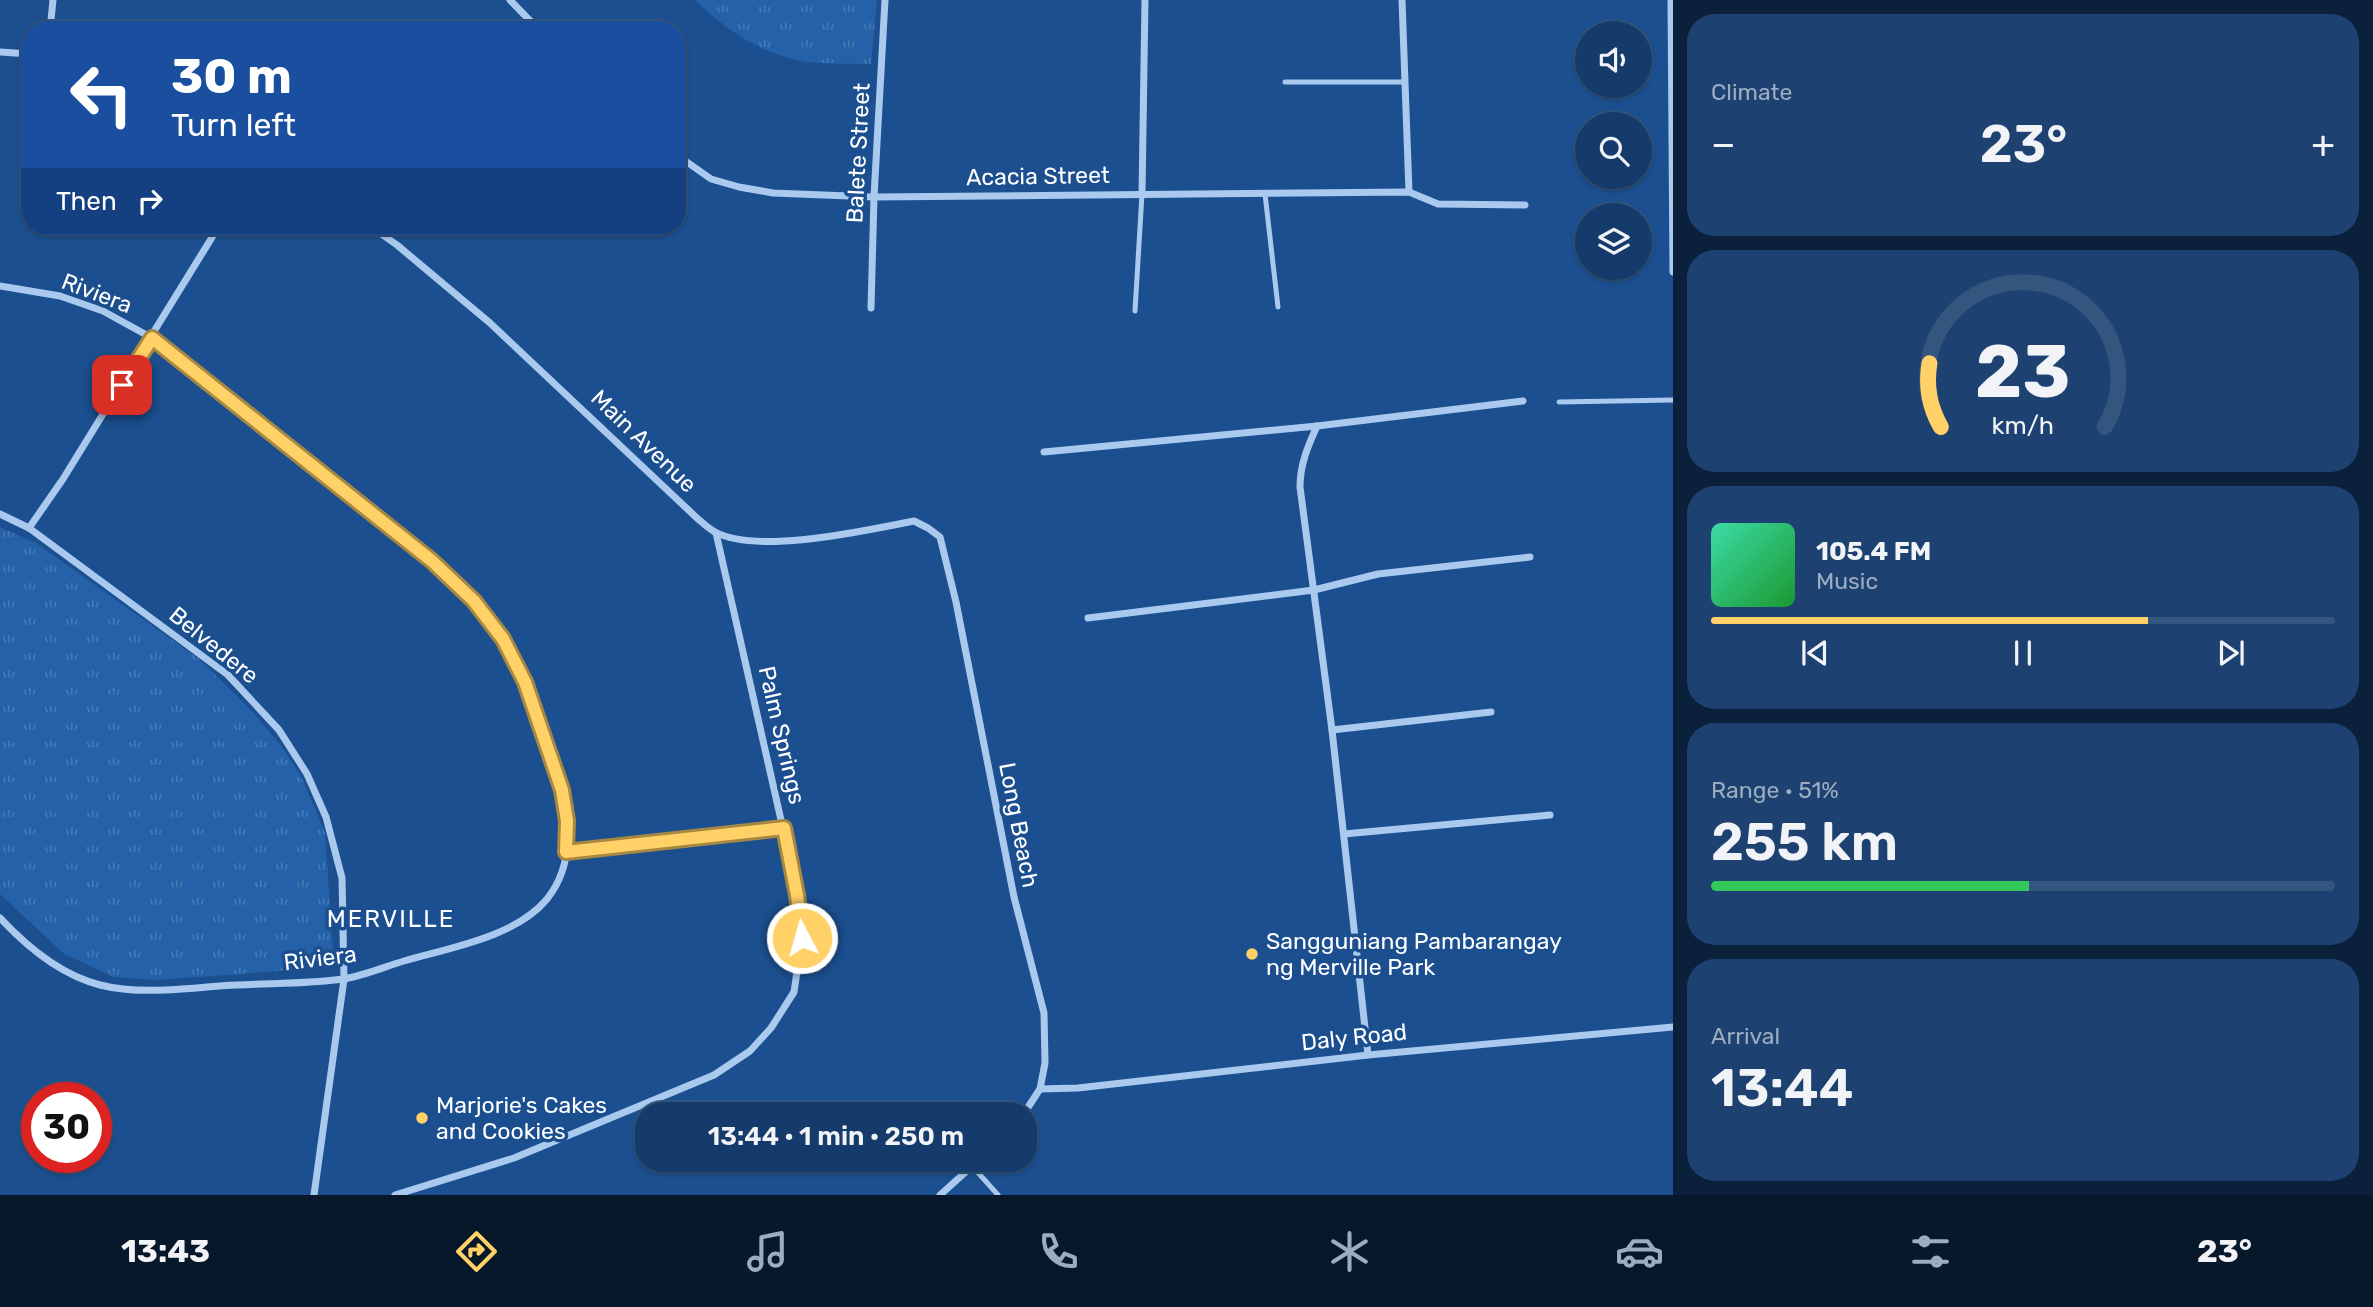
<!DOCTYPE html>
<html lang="en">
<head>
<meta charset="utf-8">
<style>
  :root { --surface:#143b6b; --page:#1d4271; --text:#f1f3f6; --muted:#9dadc1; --line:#33557e; --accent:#ffd166 }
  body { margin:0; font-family:Rubik,sans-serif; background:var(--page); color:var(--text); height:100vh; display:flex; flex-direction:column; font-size:26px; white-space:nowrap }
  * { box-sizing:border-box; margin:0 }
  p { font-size:23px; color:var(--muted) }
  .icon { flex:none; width:38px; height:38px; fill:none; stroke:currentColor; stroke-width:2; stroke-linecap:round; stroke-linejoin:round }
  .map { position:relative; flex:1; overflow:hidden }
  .details { display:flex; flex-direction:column; gap:14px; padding:14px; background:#0b203b; width:700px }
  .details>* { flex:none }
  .guide { position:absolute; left:21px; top:21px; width:665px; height:214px; border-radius:28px; box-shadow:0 2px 5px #0004,0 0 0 2px var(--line); background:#1a4fa0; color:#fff; overflow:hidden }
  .tools { position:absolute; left:1575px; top:21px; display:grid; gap:14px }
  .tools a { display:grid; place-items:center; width:77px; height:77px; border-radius:50%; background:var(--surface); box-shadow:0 2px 5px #0004,0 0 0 2px var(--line); font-size:35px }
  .speed { position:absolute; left:21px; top:1082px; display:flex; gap:14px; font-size:35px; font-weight:700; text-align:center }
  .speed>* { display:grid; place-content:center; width:91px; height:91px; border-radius:50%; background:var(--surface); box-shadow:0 2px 5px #0004,0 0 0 2px var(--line); line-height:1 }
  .speed .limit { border:10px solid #d22; background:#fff; color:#111 }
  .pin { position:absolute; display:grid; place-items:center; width:60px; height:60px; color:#fff; margin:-30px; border-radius:14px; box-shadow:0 4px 10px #0006 }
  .me { position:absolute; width:77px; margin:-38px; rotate:354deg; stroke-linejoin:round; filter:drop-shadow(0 0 5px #0008) }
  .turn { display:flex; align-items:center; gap:24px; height:147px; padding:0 35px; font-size:32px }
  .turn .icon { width:91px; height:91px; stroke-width:2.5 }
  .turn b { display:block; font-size:49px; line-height:60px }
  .then { display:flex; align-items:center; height:66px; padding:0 35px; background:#0003; gap:14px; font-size:26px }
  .big { font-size:52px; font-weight:600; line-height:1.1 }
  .details .card { flex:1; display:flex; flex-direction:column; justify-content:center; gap:10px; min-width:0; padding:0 24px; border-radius:28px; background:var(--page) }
  .details .dial { align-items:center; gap:0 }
  .dial svg { height:182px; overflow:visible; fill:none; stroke:var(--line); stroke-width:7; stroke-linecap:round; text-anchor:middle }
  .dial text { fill:var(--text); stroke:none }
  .song { display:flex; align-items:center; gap:21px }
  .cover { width:84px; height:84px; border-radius:10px; background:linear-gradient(135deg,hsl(160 70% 55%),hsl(130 70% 35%)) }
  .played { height:7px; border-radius:4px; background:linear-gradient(90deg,var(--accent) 70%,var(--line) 70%) }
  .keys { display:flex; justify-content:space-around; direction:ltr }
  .heat { display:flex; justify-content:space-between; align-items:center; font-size:38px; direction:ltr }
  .charge { height:10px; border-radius:5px; background:linear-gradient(90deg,#34c759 51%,var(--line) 0) }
  .trip { position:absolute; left:635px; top:1102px; width:402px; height:70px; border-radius:28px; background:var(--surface); box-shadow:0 2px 5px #0004,0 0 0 2px var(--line); font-weight:600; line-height:70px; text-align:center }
  .menu { display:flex; height:112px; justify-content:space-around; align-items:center; background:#08182b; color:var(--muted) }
  .menu .icon { width:49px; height:49px }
  .menu .active { color:var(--accent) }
  .menu b { font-size:32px; color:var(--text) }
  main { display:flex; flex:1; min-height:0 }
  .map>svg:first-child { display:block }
  .park { fill:url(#park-tufts) }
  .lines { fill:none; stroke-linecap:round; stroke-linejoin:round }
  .service { stroke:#a9c9ee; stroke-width:5 }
  .minor { stroke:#a9c9ee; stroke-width:7 }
  .route-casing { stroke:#a68842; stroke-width:18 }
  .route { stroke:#ffd166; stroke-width:12 }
  .poi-dot { fill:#ffd166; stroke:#1b4f8f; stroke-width:2.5 }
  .labels { text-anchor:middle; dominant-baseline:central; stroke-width:7; stroke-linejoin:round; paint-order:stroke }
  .street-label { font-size:23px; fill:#fff; stroke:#1b4f8f }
  .poi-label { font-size:23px; fill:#fff; stroke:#1b4f8f; text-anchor:start }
  .neighbourhood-label { font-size:24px; letter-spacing:2px; fill:#fff; stroke:#1b4f8f }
</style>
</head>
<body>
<main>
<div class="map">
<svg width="1673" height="1195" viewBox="0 0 1673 1195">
  <defs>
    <pattern id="park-tufts" width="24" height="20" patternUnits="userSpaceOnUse" patternTransform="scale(1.75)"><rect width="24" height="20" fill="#2461a8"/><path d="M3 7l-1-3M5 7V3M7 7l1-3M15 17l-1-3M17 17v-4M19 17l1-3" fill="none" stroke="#4579b5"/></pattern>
  </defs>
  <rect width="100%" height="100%" fill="#1b4f8f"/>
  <g class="park">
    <path d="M 695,0 L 877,0 L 871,64 C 849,63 823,65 801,61 C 756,51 728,31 695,0 Z"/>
    <polygon points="0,527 36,543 199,659 251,710 282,747 302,778 325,833 334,967 156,980 113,977 63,953 0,894"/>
  </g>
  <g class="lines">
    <g class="service">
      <polyline points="1285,82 1404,82"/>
      <polyline points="1265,194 1278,307"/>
      <polyline points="1135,311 1142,194"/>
      <polyline points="1559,402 1673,400"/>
      <polyline points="567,852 784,828"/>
      <polyline points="973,1167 998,1195"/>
    </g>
    <g class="minor">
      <polyline points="510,0 539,30"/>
      <polyline points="1402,0 1409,192"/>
      <polyline points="1671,0 1673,272"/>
      <polyline points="50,30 53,0"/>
      <polyline points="0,52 30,54"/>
      <polyline points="677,155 711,179 739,187 773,193 874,197 1409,192 1438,204 1525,205"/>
      <polyline points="1142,194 1145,0"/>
      <path d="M 370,226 L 397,245 L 490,323 L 698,519 C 703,523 709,529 715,532 C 758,555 867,530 914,521 L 928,528 L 940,537 L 956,602 L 1014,897 L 1044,1013 L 1045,1063 L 1040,1089 L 1023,1115"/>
      <path d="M 0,286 L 60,296 L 103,311 L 152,338 L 432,561 C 458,585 484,609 503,639 C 520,666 530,697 540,727 C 558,779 588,848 547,899 C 516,937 449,948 404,961 C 384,967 363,976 343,979 C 308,984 272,983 237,985 C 192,987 144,996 100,985 C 60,975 27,947 0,918"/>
      <polyline points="871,308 874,197 885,0"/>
      <path d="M 1317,426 C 1308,446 1300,464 1300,487 L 1332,730 L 1368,1055"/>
      <polyline points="1044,452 1317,426 1523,401"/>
      <polyline points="0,514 29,528 228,675 279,730 307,774 326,817 342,878 344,979 314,1195"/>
      <polyline points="29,528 63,479 219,226"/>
      <polyline points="1088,618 1314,590 1378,574 1530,557"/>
      <polyline points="1332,730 1491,712"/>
      <polyline points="1344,834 1550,815"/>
      <polyline points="1040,1089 1078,1088 1368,1055 1673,1027"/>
      <polyline points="395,1195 514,1158 714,1075 750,1051 771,1028 794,992 802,938 798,895 716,533"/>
      <polyline points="940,1195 979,1160"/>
    </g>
  </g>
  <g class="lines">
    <defs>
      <polyline id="route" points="122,385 152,338 432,561 474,601 503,639 525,682 562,790 567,821 566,852 784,828 797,895 802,938"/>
    </defs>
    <use href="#route" class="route-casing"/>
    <use href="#route" class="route"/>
  </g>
  <g class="poi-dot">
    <circle cx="1252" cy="954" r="7"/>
    <circle cx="422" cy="1118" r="7"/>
  </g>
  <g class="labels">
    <g class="street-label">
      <text transform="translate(858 153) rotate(-87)">Balete Street</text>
      <text transform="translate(1038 176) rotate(-1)">Acacia Street</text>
      <text transform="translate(97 293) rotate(21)">Riviera</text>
      <text transform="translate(644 441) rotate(44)">Main Avenue</text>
      <text transform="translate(214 645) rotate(39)">Belvedere</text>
      <text transform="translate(782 735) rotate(77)">Palm Springs</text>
      <text transform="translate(1019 825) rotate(79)">Long Beach</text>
      <text transform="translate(320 958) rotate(-7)">Riviera</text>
      <text transform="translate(1354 1037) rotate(-6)">Daly Road</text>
    </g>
    <g class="poi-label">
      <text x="1266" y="941">Sangguniang Pambarangay<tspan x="1266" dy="26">ng Merville Park</tspan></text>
      <text x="436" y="1105">Marjorie's Cakes<tspan x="436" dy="26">and Cookies</tspan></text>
    </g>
    <g class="neighbourhood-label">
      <text x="391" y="919">MERVILLE</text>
    </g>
  </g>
</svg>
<div class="tools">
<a><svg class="icon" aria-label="sound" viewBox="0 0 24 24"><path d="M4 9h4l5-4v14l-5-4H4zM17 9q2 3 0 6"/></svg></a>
<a><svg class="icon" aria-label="search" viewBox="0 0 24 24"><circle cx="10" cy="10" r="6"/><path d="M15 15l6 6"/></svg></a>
<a><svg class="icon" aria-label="layers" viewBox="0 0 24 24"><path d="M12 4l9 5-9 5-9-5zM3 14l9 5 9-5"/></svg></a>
</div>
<div class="speed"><div class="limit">30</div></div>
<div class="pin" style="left:122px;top:385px;background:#d93025"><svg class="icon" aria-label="arrive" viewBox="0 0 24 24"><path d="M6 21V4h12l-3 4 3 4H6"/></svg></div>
<svg class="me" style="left:802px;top:938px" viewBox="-20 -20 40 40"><circle r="17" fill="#ffd166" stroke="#fff" stroke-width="3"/><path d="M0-11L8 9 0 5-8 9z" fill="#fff"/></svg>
<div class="trip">13:44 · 1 min · 250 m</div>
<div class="guide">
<div class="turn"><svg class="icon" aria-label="left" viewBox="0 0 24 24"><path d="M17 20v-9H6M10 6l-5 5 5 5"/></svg><div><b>30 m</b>Turn left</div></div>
<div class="then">Then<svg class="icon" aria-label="right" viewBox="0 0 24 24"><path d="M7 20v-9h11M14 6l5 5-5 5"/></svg></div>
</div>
</div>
<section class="details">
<div class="card"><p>Climate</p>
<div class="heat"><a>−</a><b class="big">23°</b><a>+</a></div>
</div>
<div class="card dial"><svg viewBox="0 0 100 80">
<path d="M14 69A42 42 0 1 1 86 69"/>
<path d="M14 69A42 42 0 0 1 9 41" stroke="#ffd166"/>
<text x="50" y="56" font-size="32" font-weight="700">23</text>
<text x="50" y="72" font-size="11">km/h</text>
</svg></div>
<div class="card">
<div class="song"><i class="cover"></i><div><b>105.4 FM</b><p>Music</p></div></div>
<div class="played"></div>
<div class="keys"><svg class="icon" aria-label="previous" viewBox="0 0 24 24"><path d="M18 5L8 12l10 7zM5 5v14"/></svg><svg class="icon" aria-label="pause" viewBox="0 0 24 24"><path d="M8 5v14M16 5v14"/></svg><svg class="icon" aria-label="next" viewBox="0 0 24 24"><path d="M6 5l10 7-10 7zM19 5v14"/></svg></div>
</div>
<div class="card"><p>Range · 51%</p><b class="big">255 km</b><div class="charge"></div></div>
<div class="card"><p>Arrival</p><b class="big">13:44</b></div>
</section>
</main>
<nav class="menu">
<b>13:43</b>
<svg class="icon active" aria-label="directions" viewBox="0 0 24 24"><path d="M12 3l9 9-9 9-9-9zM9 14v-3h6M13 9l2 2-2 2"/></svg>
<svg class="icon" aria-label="music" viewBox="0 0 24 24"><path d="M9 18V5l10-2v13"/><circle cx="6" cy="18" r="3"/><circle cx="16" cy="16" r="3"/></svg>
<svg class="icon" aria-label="phone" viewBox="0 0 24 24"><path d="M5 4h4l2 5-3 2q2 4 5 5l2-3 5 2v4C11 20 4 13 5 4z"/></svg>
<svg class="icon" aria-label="climate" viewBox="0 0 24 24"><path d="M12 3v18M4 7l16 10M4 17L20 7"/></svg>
<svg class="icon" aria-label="car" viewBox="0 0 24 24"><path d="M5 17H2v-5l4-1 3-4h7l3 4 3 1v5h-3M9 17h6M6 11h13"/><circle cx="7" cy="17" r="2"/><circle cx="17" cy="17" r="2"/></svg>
<svg class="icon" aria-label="filters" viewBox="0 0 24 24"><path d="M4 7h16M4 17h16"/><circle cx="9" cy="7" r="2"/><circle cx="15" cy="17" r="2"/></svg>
<b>23°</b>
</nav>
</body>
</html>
